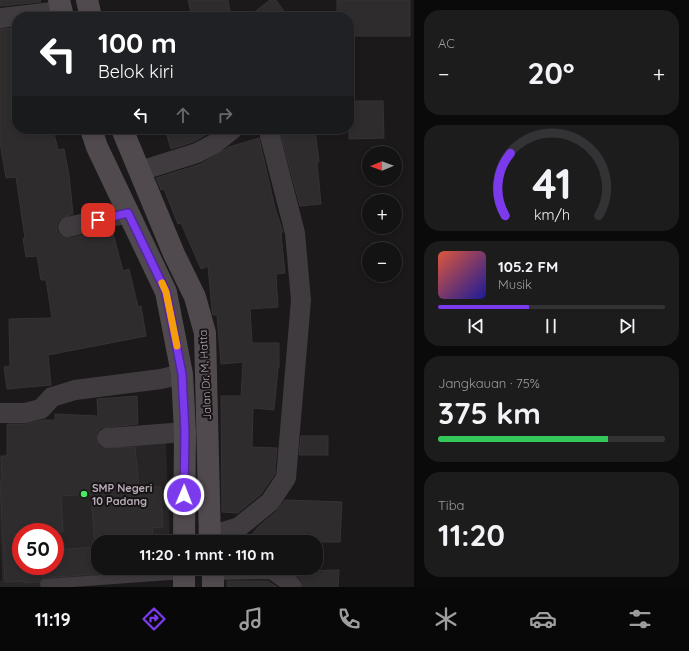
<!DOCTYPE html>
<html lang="id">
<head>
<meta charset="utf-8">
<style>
  :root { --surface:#141314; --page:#1d1c1d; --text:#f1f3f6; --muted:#9d9ea0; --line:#333234; --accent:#7c3aed }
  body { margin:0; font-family:Quicksand,sans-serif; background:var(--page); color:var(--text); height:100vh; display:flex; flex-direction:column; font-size:15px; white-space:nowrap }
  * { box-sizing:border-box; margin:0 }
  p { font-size:13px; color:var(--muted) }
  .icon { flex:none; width:22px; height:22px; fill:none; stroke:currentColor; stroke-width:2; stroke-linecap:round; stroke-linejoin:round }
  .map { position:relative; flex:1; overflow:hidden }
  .details { display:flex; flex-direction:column; gap:10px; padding:10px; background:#0b0a0b; width:275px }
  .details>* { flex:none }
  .guide { position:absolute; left:12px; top:12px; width:342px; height:122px; border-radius:16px; box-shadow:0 2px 6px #0003,0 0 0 1px var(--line); background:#202124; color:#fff; overflow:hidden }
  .needle { width:26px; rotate:269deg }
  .buttons { position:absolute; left:362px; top:146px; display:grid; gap:8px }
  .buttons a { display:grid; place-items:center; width:40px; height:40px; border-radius:50%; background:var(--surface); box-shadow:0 2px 6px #0003,0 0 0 1px var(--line); font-size:20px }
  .speed { position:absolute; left:12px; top:523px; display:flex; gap:8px; font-size:20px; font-weight:700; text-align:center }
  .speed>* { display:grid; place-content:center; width:52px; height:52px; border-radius:50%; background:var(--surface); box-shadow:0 2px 6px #0003,0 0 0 1px var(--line); line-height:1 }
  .speed .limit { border:6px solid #d22; background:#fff; color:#111 }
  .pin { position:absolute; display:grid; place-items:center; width:34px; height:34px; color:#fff; margin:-17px; border-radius:8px; box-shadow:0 2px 6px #0006 }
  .me { position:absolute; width:44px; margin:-22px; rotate:1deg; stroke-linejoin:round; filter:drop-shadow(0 0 3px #0008) }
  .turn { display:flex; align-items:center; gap:14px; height:84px; padding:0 20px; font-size:18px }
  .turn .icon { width:52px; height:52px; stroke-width:2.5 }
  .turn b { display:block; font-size:28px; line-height:34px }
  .lanes { display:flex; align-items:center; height:38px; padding:0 20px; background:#0003; justify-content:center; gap:20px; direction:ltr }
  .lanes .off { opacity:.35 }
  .big { font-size:30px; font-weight:800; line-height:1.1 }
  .details .card { flex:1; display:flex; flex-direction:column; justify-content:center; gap:6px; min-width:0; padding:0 14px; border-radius:16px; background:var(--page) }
  .details .dial { align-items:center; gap:0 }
  .dial svg { height:104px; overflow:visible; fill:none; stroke:var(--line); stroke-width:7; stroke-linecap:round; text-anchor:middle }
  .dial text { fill:var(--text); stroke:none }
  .song { display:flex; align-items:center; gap:12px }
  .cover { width:48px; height:48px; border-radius:6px; background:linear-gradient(135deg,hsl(10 70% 55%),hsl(240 70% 35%)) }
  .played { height:4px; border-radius:2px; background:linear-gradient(90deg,var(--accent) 40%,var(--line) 40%) }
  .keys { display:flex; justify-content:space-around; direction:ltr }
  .heat { display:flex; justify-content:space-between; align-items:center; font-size:22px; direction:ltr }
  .charge { height:6px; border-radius:3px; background:linear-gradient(90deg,#34c759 75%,var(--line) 0) }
  .trip { position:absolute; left:91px; top:535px; width:232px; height:40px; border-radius:16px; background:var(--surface); box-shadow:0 2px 6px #0003,0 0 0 1px var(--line); font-weight:800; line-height:40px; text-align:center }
  .tab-bar { display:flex; height:64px; justify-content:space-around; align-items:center; background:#080808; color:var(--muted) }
  .tab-bar .icon { width:28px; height:28px }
  .tab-bar .on { color:var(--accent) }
  .tab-bar b { font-size:18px; color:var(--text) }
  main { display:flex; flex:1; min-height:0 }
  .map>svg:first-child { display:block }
  .built { fill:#282527; fill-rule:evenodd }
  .building { fill:#2f2c2e; stroke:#373335; fill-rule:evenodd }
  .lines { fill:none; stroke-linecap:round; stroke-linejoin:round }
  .service { stroke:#403b3e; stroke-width:10 }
  .minor { stroke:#403b3e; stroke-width:20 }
  .secondary { stroke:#50494e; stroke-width:22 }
  .route-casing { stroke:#51269a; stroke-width:10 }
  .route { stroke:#7c3aed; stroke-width:7 }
  .slow { stroke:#f59e0b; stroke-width:7 }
  .poi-dot { fill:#43ea62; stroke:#171415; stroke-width:1.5 }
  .labels { text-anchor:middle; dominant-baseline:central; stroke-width:4; stroke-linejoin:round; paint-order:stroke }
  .street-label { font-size:11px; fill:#baacb7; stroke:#171415 }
  .poi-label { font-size:11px; font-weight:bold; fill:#baacb7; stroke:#171415; text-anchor:start }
</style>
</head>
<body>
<main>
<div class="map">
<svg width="414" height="587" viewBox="0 0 414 587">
  <rect width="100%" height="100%" fill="#1b191a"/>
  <path class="built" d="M 166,443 L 170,542 L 98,542 L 98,568 L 172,568 L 172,577 L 55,587 L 0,587 L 0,581 L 2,580 L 0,535 L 0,455 ZM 21,532 L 55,532 L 55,566 L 21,566 Z"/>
  <g class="building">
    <polygon points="0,0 40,0 41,2 0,6"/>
    <polygon points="188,0 228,0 231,17 192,17"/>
    <polygon points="270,0 276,0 288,17 248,17"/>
    <polygon points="337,0 410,0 410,36 349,36 349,17 337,17"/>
    <polygon points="17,28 17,129 53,129 58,150 64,149 69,175 73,214 60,219 57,224 57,230 60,235 70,238 112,229 123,271 129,269 138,307 141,306 146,336 48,355 51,385 7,389 4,367 10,366 9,319 52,318 46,280 41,280 37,256 26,257 23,239 25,238 16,177 6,178 0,143 0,29"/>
    <polygon points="349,101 383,101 384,138 349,139"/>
    <polygon points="165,129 209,129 210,132 193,142 171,149"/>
    <polygon points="282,129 315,129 319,162 317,162 321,204 300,206 280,132"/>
    <polygon points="259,138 275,208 283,232 281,233 285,273 276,274 278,307 250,309 252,343 279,343 279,368 278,368 274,410 253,408 252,447 277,448 275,468 275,474 261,494 238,513 222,512 221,396 241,396 243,362 221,364 217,315 213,315 212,311 208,266 201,269 181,223 178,224 164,189 161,190 156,178 201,164 229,147"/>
    <path d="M 137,396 L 138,424 L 101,428 L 97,433 L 96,439 L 98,445 L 102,448 L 135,447 L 139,488 L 161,487 L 163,527 L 152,528 L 154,542 L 98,542 L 98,568 L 156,568 L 156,569 L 45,578 L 39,582 L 25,583 L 25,581 L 5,582 L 0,482 L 2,481 L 1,457 L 7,456 L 7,424 L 25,424 L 44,420 L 55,420 L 55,414 L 98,416 L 97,399 ZM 91,494 L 95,547 L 55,550 L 55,566 L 21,566 L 21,532 L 63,532 L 61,496 Z"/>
    <polygon points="301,436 328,436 328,455 299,455"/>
    <polygon points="285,500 342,502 340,542 245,542 259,526 277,511"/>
    <polygon points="339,570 338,587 303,587 301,580 294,571"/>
    <polygon points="227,581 268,581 277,587 227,587"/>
  </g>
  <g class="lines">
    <polyline class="service" points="45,584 184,574"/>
    <g class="minor">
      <polyline points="0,18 61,11"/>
      <polyline points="140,171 197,153 214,144 233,129"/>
      <polyline points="68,227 128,213"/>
      <polyline points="0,413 25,413 41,409 52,397 75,390 161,379 182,374"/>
      <polyline points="107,438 185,432"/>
      <polyline points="210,536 239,527 270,502 286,478 301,300 295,233 270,136"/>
      <polyline points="213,570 272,569 286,579 292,587"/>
    </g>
    <g class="secondary">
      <polyline points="59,0 63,17"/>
      <polyline points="87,0 91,17"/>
      <polyline points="91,129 97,147 166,292 182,374 185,432 184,542"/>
      <polyline points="122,129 174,254 195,297 205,333 210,542"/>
      <polyline points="184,568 184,587"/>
      <polyline points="213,568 213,587"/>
    </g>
  </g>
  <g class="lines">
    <defs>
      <polyline id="route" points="98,220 128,213 166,292 182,374 185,432 184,495"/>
    </defs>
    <use href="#route" class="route-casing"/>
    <use href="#route" class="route"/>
    <polyline class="slow" points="162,283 166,292 177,346"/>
  </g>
  <circle class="poi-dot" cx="84" cy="494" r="4"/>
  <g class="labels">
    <g class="street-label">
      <text transform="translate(205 375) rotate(-93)">Jalan Dr. M. Hatta</text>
    </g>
    <g class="poi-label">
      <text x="92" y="488">SMP Negeri<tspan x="92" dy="13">10 Padang</tspan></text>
    </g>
  </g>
</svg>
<div class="buttons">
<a><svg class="needle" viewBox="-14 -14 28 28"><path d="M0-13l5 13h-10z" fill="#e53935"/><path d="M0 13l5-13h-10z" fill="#9d9ea0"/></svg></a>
<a>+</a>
<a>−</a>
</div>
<div class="speed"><div class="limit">50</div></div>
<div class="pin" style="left:98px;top:220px;background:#d93025"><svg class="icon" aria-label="arrive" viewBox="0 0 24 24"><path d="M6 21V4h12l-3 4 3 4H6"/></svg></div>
<svg class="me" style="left:184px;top:495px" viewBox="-20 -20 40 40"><circle r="17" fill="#7c3aed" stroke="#fff" stroke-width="3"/><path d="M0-11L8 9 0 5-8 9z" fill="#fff"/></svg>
<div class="trip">11:20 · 1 mnt · 110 m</div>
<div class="guide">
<div class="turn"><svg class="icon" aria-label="left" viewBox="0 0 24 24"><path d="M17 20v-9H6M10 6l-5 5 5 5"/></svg><div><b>100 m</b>Belok kiri</div></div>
<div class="lanes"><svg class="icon" aria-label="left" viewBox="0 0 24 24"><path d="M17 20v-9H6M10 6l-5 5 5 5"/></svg><svg class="icon off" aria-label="ahead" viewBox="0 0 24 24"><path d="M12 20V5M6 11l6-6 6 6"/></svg><svg class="icon off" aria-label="right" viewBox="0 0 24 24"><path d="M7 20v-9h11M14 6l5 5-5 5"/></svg></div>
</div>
</div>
<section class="details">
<div class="card"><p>AC</p>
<div class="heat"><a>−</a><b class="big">20°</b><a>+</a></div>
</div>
<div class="card dial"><svg viewBox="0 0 100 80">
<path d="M14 69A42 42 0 1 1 86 69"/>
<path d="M14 69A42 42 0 0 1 18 21" stroke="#7c3aed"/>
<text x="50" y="56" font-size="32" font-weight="700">41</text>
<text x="50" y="72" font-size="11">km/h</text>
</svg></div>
<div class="card">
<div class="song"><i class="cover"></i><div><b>105.2 FM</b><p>Musik</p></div></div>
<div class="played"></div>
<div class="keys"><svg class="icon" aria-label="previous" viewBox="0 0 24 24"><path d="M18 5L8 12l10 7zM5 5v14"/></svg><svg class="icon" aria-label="pause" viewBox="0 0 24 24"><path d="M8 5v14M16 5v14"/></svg><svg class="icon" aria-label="next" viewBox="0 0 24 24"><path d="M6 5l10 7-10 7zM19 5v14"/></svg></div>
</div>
<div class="card"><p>Jangkauan · 75%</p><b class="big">375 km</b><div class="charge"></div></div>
<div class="card"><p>Tiba</p><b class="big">11:20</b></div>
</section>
</main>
<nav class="tab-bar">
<b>11:19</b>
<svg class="icon on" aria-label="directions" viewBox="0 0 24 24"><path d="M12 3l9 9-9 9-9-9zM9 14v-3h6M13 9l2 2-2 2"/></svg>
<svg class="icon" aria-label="music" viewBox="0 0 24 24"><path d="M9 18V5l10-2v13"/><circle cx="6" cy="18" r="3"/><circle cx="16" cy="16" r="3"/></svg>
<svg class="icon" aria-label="phone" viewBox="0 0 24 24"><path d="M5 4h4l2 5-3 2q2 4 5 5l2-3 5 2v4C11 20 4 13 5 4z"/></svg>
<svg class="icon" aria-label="climate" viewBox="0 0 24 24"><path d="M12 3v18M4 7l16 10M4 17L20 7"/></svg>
<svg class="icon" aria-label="car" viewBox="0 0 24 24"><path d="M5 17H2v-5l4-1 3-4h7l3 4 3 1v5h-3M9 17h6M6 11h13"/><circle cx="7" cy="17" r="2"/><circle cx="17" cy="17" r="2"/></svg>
<svg class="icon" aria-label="filters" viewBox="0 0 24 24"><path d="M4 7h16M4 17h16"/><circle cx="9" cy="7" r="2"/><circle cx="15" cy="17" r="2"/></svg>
</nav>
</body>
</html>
